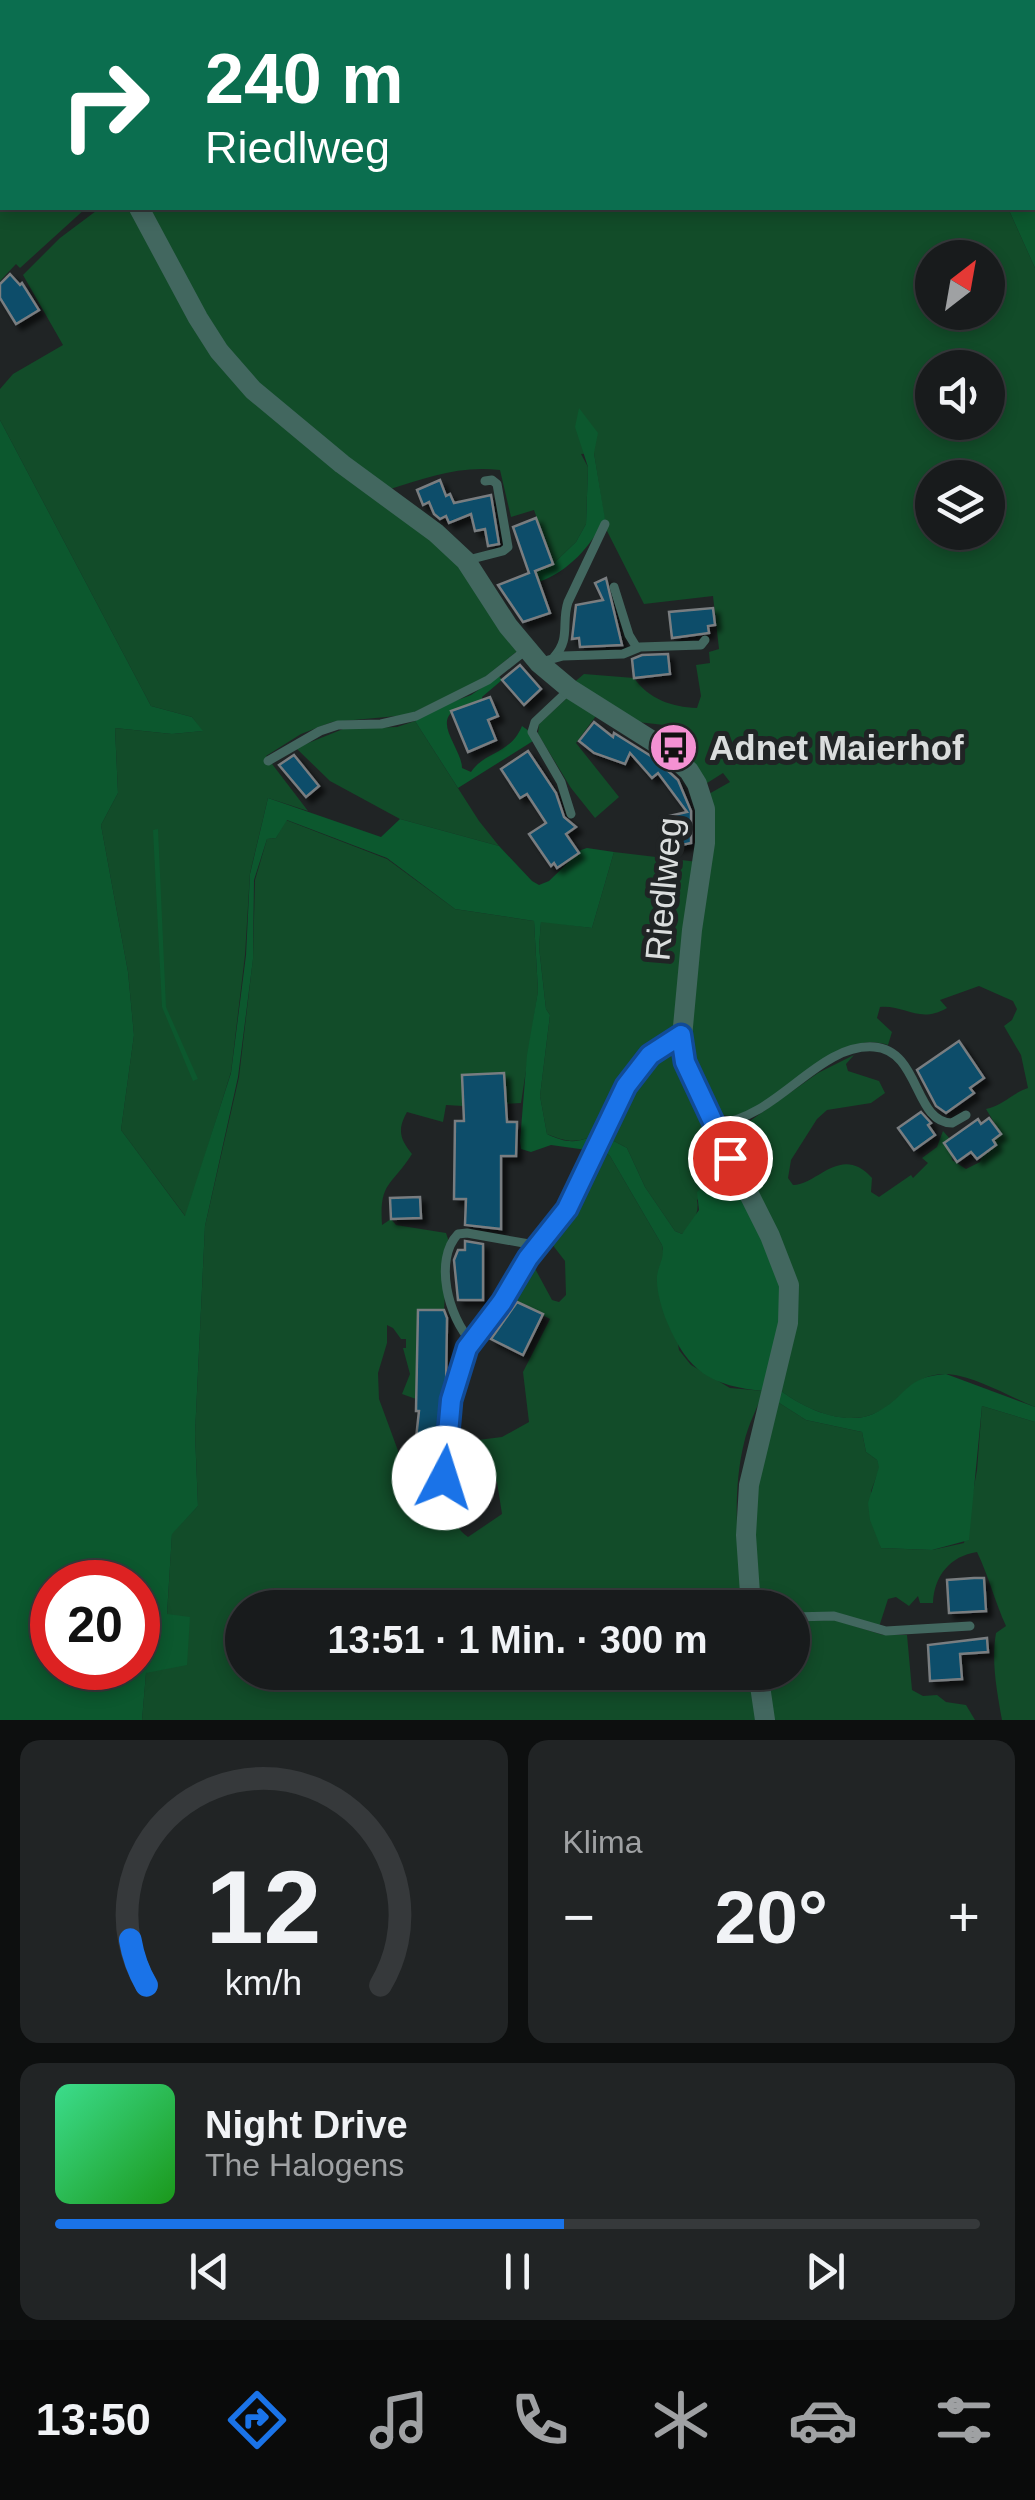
<!DOCTYPE html>
<html lang="de">
<head>
<meta charset="utf-8">
<style>
  :root { --surface:#181b1c; --page:#212425; --text:#f1f3f6; --muted:#9fa1a3; --line:#36393b; --accent:#1a73e8 }
  body { margin:0; font-family:Arial,sans-serif; background:var(--page); color:var(--text); height:100vh; display:flex; flex-direction:column; font-size:38px; white-space:nowrap }
  * { box-sizing:border-box; margin:0 }
  p { font-size:32px; color:var(--muted) }
  .icon { flex:none; width:55px; height:55px; fill:none; stroke:currentColor; stroke-width:2; stroke-linecap:round; stroke-linejoin:round }
  .map { position:relative; height:1720px; overflow:hidden }
  .details { display:flex; flex-direction:column; gap:20px; padding:20px; background:#0d0f0f; flex:1 }
  .details>* { flex:none }
  .top-card { position:absolute; left:0px; top:0px; width:1035px; height:210px; box-shadow:0 5px 15px #0003,0 0 0 2px var(--line); background:#0b6e4f; color:#fff; overflow:hidden }
  .needle { width:65px; rotate:31deg }
  .fabs { position:absolute; left:915px; top:240px; display:grid; gap:20px }
  .fabs a { display:grid; place-items:center; width:90px; height:90px; border-radius:50%; background:var(--surface); box-shadow:0 5px 15px #0003,0 0 0 2px var(--line); font-size:50px }
  .speed { position:absolute; left:30px; top:1560px; display:flex; gap:20px; font-size:50px; font-weight:700; text-align:center }
  .speed>* { display:grid; place-content:center; width:130px; height:130px; border-radius:50%; background:var(--surface); box-shadow:0 5px 15px #0003,0 0 0 2px var(--line); line-height:1 }
  .speed .limit { border:15px solid #d22; background:#fff; color:#111 }
  .pin { position:absolute; display:grid; place-items:center; width:85px; height:85px; color:#fff; margin:-42px; border:5px solid #fff; border-radius:50%; box-shadow:0 2px 10px #0007 }
  .me { position:absolute; width:110px; margin:-55px; rotate:5deg; stroke-linejoin:round; filter:drop-shadow(0 0 8px #0008) }
  .turn { display:flex; align-items:center; gap:35px; height:210px; padding:0 40px; font-size:45px }
  .turn .icon { width:130px; height:130px; stroke-width:2.5 }
  .turn b { display:block; font-size:70px; line-height:85px }
  .big { font-size:75px; font-weight:800; line-height:1.1 }
  .details .widget { flex:1; display:flex; flex-direction:column; justify-content:center; gap:15px; min-width:0; padding:0 35px; border-radius:20px; background:var(--page) }
  .details .dial { align-items:center; gap:0 }
  .dial svg { height:260px; overflow:visible; fill:none; stroke:var(--line); stroke-width:7; stroke-linecap:round; text-anchor:middle }
  .dial text { fill:var(--text); stroke:none }
  .song { display:flex; align-items:center; gap:30px }
  .cover { width:120px; height:120px; border-radius:15px; background:linear-gradient(135deg,hsl(150 70% 55%),hsl(120 70% 35%)) }
  .played { height:10px; border-radius:5px; background:linear-gradient(90deg,var(--accent) 55%,var(--line) 55%) }
  .keys { display:flex; justify-content:space-around; direction:ltr }
  .heat { display:flex; justify-content:space-between; align-items:center; font-size:55px; direction:ltr }
  .details .tiles { flex:1; display:grid; gap:20px; grid-template-columns:1fr 1fr }
  .widget:last-child { grid-column:span 2 }
  .trip { position:absolute; left:225px; top:1590px; width:585px; height:100px; border-radius:50px; background:var(--surface); box-shadow:0 5px 15px #0003,0 0 0 2px var(--line); font-weight:800; line-height:100px; text-align:center }
  .tab-bar { display:flex; height:160px; justify-content:space-around; align-items:center; background:#0a0b0b; color:var(--muted) }
  .tab-bar .icon { width:70px; height:70px }
  .tab-bar .selected { color:var(--accent) }
  .tab-bar b { font-size:45px; color:var(--text) }
  .map>svg:first-child { display:block }
  .green { fill:#124c29; fill-rule:evenodd }
  .forest { fill:#0c582e; fill-rule:evenodd }
  .building { fill:#074d6b; stroke:#797d80; stroke-width:2.5; filter:url(#shadow) }
  .lines { fill:none; stroke-linecap:round; stroke-linejoin:round }
  .service { stroke:#42675f; stroke-width:9 }
  .minor { stroke:#42675f; stroke-width:18 }
  .tertiary { stroke:#42675f; stroke-width:20 }
  .route-casing { stroke:#114b97; stroke-width:25 }
  .route { stroke:#1a73e8; stroke-width:18 }
  .labels { text-anchor:middle; dominant-baseline:central; stroke-width:10; stroke-linejoin:round; paint-order:stroke }
  .poi-label { font-size:35px; font-weight:bold; fill:#dadddd; stroke:#202425; text-anchor:start }
  .street-label { font-size:35px; fill:#dadddd; stroke:#202425 }
</style>
</head>
<body>
<div class="map">
<svg width="1035" height="1720" viewBox="0 0 1035 1720">
  <defs>
    <filter id="shadow"><feDropShadow dx="5.5" dy="5.5" stdDeviation="2.5" flood-color="#0009"/></filter>
  </defs>
  <rect width="100%" height="100%" fill="#202425"/>
  <g class="green">
    <polygon points="0,0 41,2 2,2 2,208 86,208 20,268 16,264 0,281"/>
    <polygon points="201,0 916,0 917,2 201,2"/>
    <polygon points="100,208 130,208 207,338 454,554 520,649 480,681 408,715 332,722 301,734 266,756 308,811 268,798 250,873 245,955 231,1072 186,1217 121,1130 134,1035 128,972 101,825 118,793 115,728 172,734 202,731 192,717 151,706 0,420 0,389 13,374 63,345 23,275 60,238"/>
    <path d="M 145,208 L 1008,208 L 1035,268 L 1035,1407 C 1008,1396 977,1377 948,1374 C 913,1372 902,1401 876,1413 C 843,1428 800,1407 776,1387 L 730,1135 L 818,1073 L 854,1055 L 846,1064 L 848,1071 L 879,1081 L 885,1093 L 871,1103 L 827,1110 L 817,1119 L 791,1160 L 788,1178 L 793,1185 C 816,1186 841,1143 872,1178 L 871,1192 L 879,1197 L 911,1175 L 913,1178 L 928,1163 L 922,1158 L 937,1147 L 943,1131 L 950,1139 L 952,1160 L 966,1169 L 980,1162 L 983,1154 L 996,1145 L 993,1140 L 1001,1134 L 986,1109 C 1004,1105 1012,1093 1028,1088 L 1021,1055 L 1004,1026 L 1012,1020 L 1017,1009 L 1013,1001 L 979,986 L 940,1000 L 947,1008 C 919,1024 906,1005 880,1007 L 877,1018 L 892,1032 L 888,1045 C 824,1024 773,1135 716,1113 L 687,1055 L 707,795 L 730,782 L 723,773 L 704,785 L 673,749 L 681,738 L 664,725 L 638,722 L 572,684 L 584,674 L 634,678 C 649,699 671,707 697,708 L 701,696 L 696,665 L 710,663 L 709,652 L 719,649 L 713,596 L 644,604 L 606,529 L 594,453 L 581,454 L 588,467 L 586,524 L 576,542 L 553,564 L 534,510 L 511,517 L 500,470 C 460,465 425,478 387,490 L 309,432 L 219,344 ZM 932,258 L 988,258 L 988,312 L 932,312 ZM 932,368 L 988,368 L 988,422 L 932,422 ZM 932,478 L 988,478 L 988,532 L 932,532 Z"/>
    <polygon points="567,698 598,713 576,743 619,797 595,818 571,788 538,734 539,724"/>
    <polygon points="415,721 479,821 499,846 400,819 330,781 296,748 343,729 397,727"/>
    <path d="M 286,820 L 387,859 L 455,909 L 534,921 L 538,991 L 521,1103 L 506,1104 L 504,1074 L 462,1075 L 463,1106 L 446,1105 L 443,1122 L 407,1112 C 397,1130 400,1139 412,1154 C 392,1186 379,1181 382,1225 L 391,1219 L 396,1225 L 446,1233 L 448,1239 L 444,1310 L 418,1310 L 416,1399 L 402,1394 L 410,1374 L 403,1348 L 406,1348 L 406,1339 L 401,1339 L 393,1328 L 387,1325 L 387,1343 L 378,1373 L 379,1399 L 404,1467 L 443,1466 C 445,1489 447,1523 468,1537 L 502,1514 L 497,1482 L 481,1469 L 475,1444 L 478,1440 L 502,1437 L 529,1422 L 523,1372 L 550,1319 L 511,1299 L 532,1263 L 552,1300 L 559,1302 L 566,1295 L 565,1261 L 548,1239 L 600,1148 L 610,1156 L 662,1245 L 679,1350 L 691,1365 L 730,1388 L 764,1391 C 757,1408 748,1425 744,1443 C 731,1497 738,1553 745,1607 L 242,1608 L 242,1672 L 754,1673 L 760,1720 L 142,1720 L 146,1673 L 190,1618 L 167,1615 L 172,1533 L 198,1506 L 195,1434 L 205,1226 L 239,1077 L 253,958 L 255,880 L 267,839 L 276,838 Z"/>
    <path d="M 614,852 L 698,862 L 676,1024 L 600,1131 C 581,1144 568,1143 547,1134 L 540,1096 L 550,1015 L 546,1009 L 539,947 L 541,921 L 592,928 Z"/>
    <path d="M 671,1049 L 731,1168 L 697,1200 C 700,1214 692,1225 682,1234 L 675,1231 L 645,1187 L 627,1148 L 606,1137 L 641,1071 Z"/>
    <path d="M 773,1399 L 806,1420 L 862,1432 L 866,1452 L 877,1460 L 880,1467 L 871,1491 L 881,1548 L 932,1550 L 964,1543 L 977,1470 L 982,1406 L 1035,1422 L 1035,1720 L 1002,1720 C 997,1691 991,1662 996,1633 L 1006,1626 C 995,1602 989,1577 977,1552 C 950,1556 934,1576 933,1603 L 920,1603 L 918,1596 L 909,1606 L 896,1597 L 888,1599 L 879,1627 L 838,1613 L 793,1614 L 792,1608 L 759,1607 L 752,1494 Z"/>
    <polygon points="835,1620 883,1635 907,1635 912,1690 923,1696 937,1695 946,1702 966,1705 975,1720 774,1720 767,1673 792,1672 793,1621"/>
  </g>
  <g class="forest">
    <polygon points="916,0 1035,0 1035,268 1008,208 1032,208 1032,2"/>
    <path d="M 579,408 L 598,433 L 594,453 L 605,519 C 590,547 569,571 539,582 L 535,571 L 553,564 L 576,542 L 586,524 L 588,467 L 575,427 Z"/>
    <path d="M 0,420 L 151,706 L 192,717 L 203,731 L 172,734 L 115,728 L 118,793 L 101,825 L 128,972 L 134,1035 L 121,1130 L 185,1216 L 231,1073 L 246,955 L 250,874 L 268,798 L 381,837 L 400,819 L 499,846 L 532,881 L 539,885 L 549,881 L 581,850 L 587,848 L 614,852 L 592,928 L 541,922 L 539,947 L 546,1009 L 550,1015 L 540,1096 L 547,1134 C 567,1144 581,1144 600,1131 L 587,1150 L 551,1145 L 531,1152 L 521,1149 L 520,1141 L 527,1055 L 538,991 L 534,921 L 455,909 L 387,858 L 287,820 L 276,838 L 267,839 L 254,880 L 253,959 L 238,1077 L 205,1226 L 195,1434 L 198,1506 L 172,1534 L 167,1614 L 190,1617 L 187,1665 L 146,1673 L 142,1720 L 0,1720 ZM 52,1582 L 138,1582 L 138,1668 L 52,1668 Z"/>
    <path d="M 499,676 L 502,680 L 482,697 L 482,701 C 475,701 467,704 459,708 C 430,720 462,748 462,768 L 471,772 C 485,751 510,755 522,726 L 529,731 L 533,741 L 458,788 L 415,721 L 434,709 L 471,695 Z"/>
    <polygon points="158,829 166,1007 198,1079 193,1081 162,1007 153,830"/>
    <path d="M 606,1137 L 627,1148 L 645,1187 L 675,1231 L 682,1234 L 699,1210 L 697,1192 L 720,1171 L 731,1168 L 786,1286 L 764,1391 C 711,1386 688,1372 667,1322 C 662,1310 656,1290 657,1276 C 659,1263 665,1258 662,1245 L 610,1156 L 600,1148 Z"/>
    <path d="M 946,1374 L 1035,1407 L 1035,1422 L 982,1406 L 969,1540 L 932,1550 L 881,1548 L 870,1520 L 868,1503 L 879,1467 L 877,1460 L 866,1452 L 862,1432 L 806,1420 L 773,1399 L 776,1387 C 800,1407 847,1430 879,1411 C 909,1394 905,1377 946,1374 Z"/>
  </g>
  <g class="building">
    <polygon points="10,274 20,285 22,283 39,310 16,324 0,298 0,284"/>
    <polygon points="440,480 446,496 450,494 454,503 491,495 499,544 488,546 485,529 475,531 471,514 449,523 446,516 440,519 434,514 429,502 423,505 417,490"/>
    <polygon points="536,518 553,564 535,571 550,613 523,622 498,585 529,573 513,527"/>
    <polygon points="606,578 622,645 580,647 579,638 572,639 576,605 603,600 595,583"/>
    <polygon points="713,608 715,625 708,626 709,633 672,638 669,612"/>
    <polygon points="668,654 670,674 634,678 632,659 642,655"/>
    <polygon points="520,665 541,689 524,705 502,680"/>
    <polygon points="490,697 498,716 488,720 496,740 468,752 451,711"/>
    <polygon points="594,722 613,737 614,733 654,758 678,780 691,811 691,843 672,847 665,817 687,812 658,773 652,778 630,753 625,764 594,753 579,741"/>
    <polygon points="528,751 556,793 564,817 576,827 566,834 579,853 557,868 554,863 551,866 529,834 546,823 527,794 520,798 501,769"/>
    <polygon points="294,755 319,786 306,797 279,765"/>
    <polygon points="959,1041 984,1078 970,1088 974,1093 946,1113 936,1106 917,1070"/>
    <polygon points="504,1073 507,1122 517,1122 516,1156 501,1156 501,1229 465,1225 466,1199 454,1199 455,1121 464,1121 462,1075"/>
    <polygon points="921,1112 931,1123 928,1125 935,1135 914,1150 898,1128"/>
    <polygon points="989,1118 1001,1134 993,1140 996,1145 977,1159 971,1152 957,1162 944,1143 978,1119 981,1124"/>
    <polygon points="420,1197 421,1218 391,1219 390,1198"/>
    <polygon points="465,1241 483,1244 483,1300 458,1300 454,1260 458,1250 465,1250"/>
    <polygon points="517,1302 543,1314 523,1355 491,1339"/>
    <polygon points="418,1310 444,1310 447,1318 446,1387 438,1451 415,1448 419,1411 416,1411"/>
    <polygon points="974,1578 984,1578 986,1611 949,1613 947,1580"/>
    <polygon points="987,1638 988,1652 960,1654 962,1679 930,1681 928,1645"/>
  </g>
  <g class="lines">
    <g class="service">
      <polyline points="468,560 503,551 508,547 497,484 492,480 485,481"/>
      <polyline points="614,587 629,635 637,648"/>
      <path d="M 554,657 C 571,639 561,623 568,602 L 605,524"/>
      <polyline points="541,662 563,656 623,654 640,647 701,645 705,640"/>
      <polyline points="570,689 535,722 532,732 561,782 571,814"/>
      <polyline points="268,761 320,731 338,725 381,724 416,716 488,680 526,650"/>
      <path d="M 717,1124 C 778,1118 818,1043 874,1047 C 920,1050 914,1123 952,1123 L 966,1115"/>
      <path d="M 444,1494 C 446,1442 446,1387 471,1341 C 449,1318 433,1260 458,1234 L 467,1233 L 535,1245"/>
      <polyline points="792,1617 834,1616 886,1631 970,1626"/>
    </g>
    <polyline class="minor" points="471,1341 502,1303 528,1257 567,1209 627,1085 650,1055 681,1035"/>
    <g class="tertiary">
      <polyline points="45,0 46,2"/>
      <polyline points="139,208 198,318 219,351 253,390 342,464 436,533 466,561 508,626 539,663 570,689 662,747 689,771 697,784 705,809 705,843 692,930 681,1048 694,1084 770,1236 789,1285 788,1323 749,1485 746,1535 751,1608"/>
      <polyline points="758,1672 765,1720"/>
    </g>
  </g>
  <g class="lines">
    <defs>
      <polyline id="route" points="444,1478 451,1400 467,1348 502,1302 528,1258 567,1209 626,1086 650,1055 681,1035 685,1062 730,1158"/>
    </defs>
    <use href="#route" class="route-casing"/>
    <use href="#route" class="route"/>
  </g>
  <defs>
    <symbol id="bus-disc" viewBox="-11 -11 22 22"><circle r="9.5" fill="#f491d3" stroke="#202425"/><path d="M-5-6H5V4H4V6H2V4H-2V6H-4V4H-5ZM-3.5-4V0h7V-4ZM-3.5 1.2v1.5H-2V1.2ZM2 1.2v1.5H3.5V1.2Z" fill="#111"/></symbol>
  </defs>
  <g fill-rule="evenodd">
    <use href="#bus-disc" x="646" y="720" width="55" height="55"/>
  </g>
  <g class="labels">
    <g class="poi-label">
      <text x="709" y="747">Adnet Maierhof</text>
    </g>
    <g class="street-label">
      <text transform="translate(663 889) rotate(-85)">Riedlweg</text>
    </g>
  </g>
</svg>
<div class="fabs">
<a><svg class="needle" viewBox="-14 -14 28 28"><path d="M0-13l5 13h-10z" fill="#e53935"/><path d="M0 13l5-13h-10z" fill="#9fa1a3"/></svg></a>
<a><svg class="icon" aria-label="sound" viewBox="0 0 24 24"><path d="M4 9h4l5-4v14l-5-4H4zM17 9q2 3 0 6"/></svg></a>
<a><svg class="icon" aria-label="layers" viewBox="0 0 24 24"><path d="M12 4l9 5-9 5-9-5zM3 14l9 5 9-5"/></svg></a>
</div>
<div class="speed"><div class="limit">20</div></div>
<div class="pin" style="left:730px;top:1158px;background:#d93025"><svg class="icon" aria-label="arrive" viewBox="0 0 24 24"><path d="M6 21V4h12l-3 4 3 4H6"/></svg></div>
<svg class="me" style="left:444px;top:1478px" viewBox="-20 -20 40 40"><circle r="19" fill="#fff"/><path d="M0-13L10 11 0 6-10 11z" fill="#1a73e8"/></svg>
<div class="trip">13:51 · 1 Min. · 300 m</div>
<div class="top-card">
<div class="turn"><svg class="icon" aria-label="right" viewBox="0 0 24 24"><path d="M7 20v-9h11M14 6l5 5-5 5"/></svg><div><b>240 m</b>Riedlweg</div></div>
</div>
</div>
<section class="details">
<div class="tiles">
<div class="widget dial"><svg viewBox="0 0 100 80">
<path d="M14 69A42 42 0 1 1 86 69"/>
<path d="M14 69A42 42 0 0 1 9 55" stroke="#1a73e8"/>
<text x="50" y="56" font-size="32" font-weight="700">12</text>
<text x="50" y="72" font-size="11">km/h</text>
</svg></div>
<div class="widget"><p>Klima</p>
<div class="heat"><a>−</a><b class="big">20°</b><a>+</a></div>
</div>
<div class="widget">
<div class="song"><i class="cover"></i><div><b>Night Drive</b><p>The Halogens</p></div></div>
<div class="played"></div>
<div class="keys"><svg class="icon" aria-label="previous" viewBox="0 0 24 24"><path d="M18 5L8 12l10 7zM5 5v14"/></svg><svg class="icon" aria-label="pause" viewBox="0 0 24 24"><path d="M8 5v14M16 5v14"/></svg><svg class="icon" aria-label="next" viewBox="0 0 24 24"><path d="M6 5l10 7-10 7zM19 5v14"/></svg></div>
</div>
</div>
</section>
<nav class="tab-bar">
<b>13:50</b>
<svg class="icon selected" aria-label="directions" viewBox="0 0 24 24"><path d="M12 3l9 9-9 9-9-9zM9 14v-3h6M13 9l2 2-2 2"/></svg>
<svg class="icon" aria-label="music" viewBox="0 0 24 24"><path d="M9 18V5l10-2v13"/><circle cx="6" cy="18" r="3"/><circle cx="16" cy="16" r="3"/></svg>
<svg class="icon" aria-label="phone" viewBox="0 0 24 24"><path d="M5 4h4l2 5-3 2q2 4 5 5l2-3 5 2v4C11 20 4 13 5 4z"/></svg>
<svg class="icon" aria-label="climate" viewBox="0 0 24 24"><path d="M12 3v18M4 7l16 10M4 17L20 7"/></svg>
<svg class="icon" aria-label="car" viewBox="0 0 24 24"><path d="M5 17H2v-5l4-1 3-4h7l3 4 3 1v5h-3M9 17h6M6 11h13"/><circle cx="7" cy="17" r="2"/><circle cx="17" cy="17" r="2"/></svg>
<svg class="icon" aria-label="filters" viewBox="0 0 24 24"><path d="M4 7h16M4 17h16"/><circle cx="9" cy="7" r="2"/><circle cx="15" cy="17" r="2"/></svg>
</nav>
</body>
</html>
